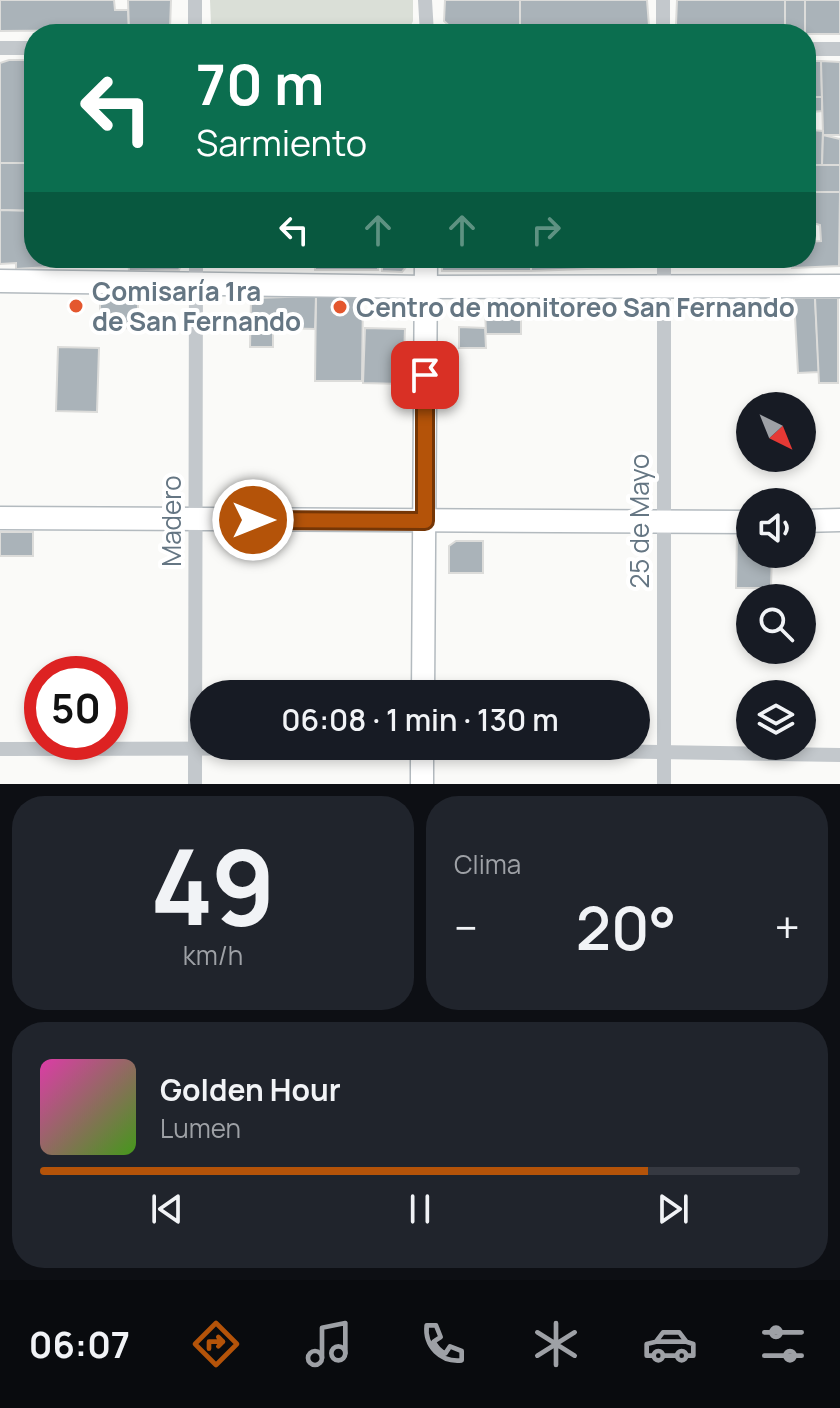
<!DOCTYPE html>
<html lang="es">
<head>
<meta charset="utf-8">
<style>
  :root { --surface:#171b24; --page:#20242c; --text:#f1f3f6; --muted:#9ea1a6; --line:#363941; --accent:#b45309 }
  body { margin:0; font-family:Manrope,sans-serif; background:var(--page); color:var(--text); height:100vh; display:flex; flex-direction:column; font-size:30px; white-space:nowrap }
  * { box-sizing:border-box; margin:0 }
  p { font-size:26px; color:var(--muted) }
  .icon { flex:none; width:44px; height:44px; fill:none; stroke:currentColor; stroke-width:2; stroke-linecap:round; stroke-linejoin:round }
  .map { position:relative; height:784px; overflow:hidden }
  .side { display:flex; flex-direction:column; gap:12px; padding:12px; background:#0d0f14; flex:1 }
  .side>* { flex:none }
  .top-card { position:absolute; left:24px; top:24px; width:792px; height:244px; border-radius:32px; box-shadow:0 4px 12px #0003; background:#0b6e4f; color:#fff; overflow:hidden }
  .needle { width:52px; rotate:137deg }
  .controls { position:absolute; left:736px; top:392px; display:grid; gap:16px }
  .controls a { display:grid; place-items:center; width:80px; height:80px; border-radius:50%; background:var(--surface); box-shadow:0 4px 12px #0003; font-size:40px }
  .speed { position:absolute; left:24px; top:656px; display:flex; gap:16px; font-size:40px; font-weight:700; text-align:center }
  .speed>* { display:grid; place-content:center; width:104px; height:104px; border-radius:50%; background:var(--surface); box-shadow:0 4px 12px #0003; line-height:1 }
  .speed .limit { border:12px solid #d22; background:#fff; color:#111 }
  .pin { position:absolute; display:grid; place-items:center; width:68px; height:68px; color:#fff; margin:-34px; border-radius:16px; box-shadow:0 4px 12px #0006 }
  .me { position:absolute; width:88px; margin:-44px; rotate:90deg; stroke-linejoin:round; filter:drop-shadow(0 0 6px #0008) }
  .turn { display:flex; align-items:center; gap:28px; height:168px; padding:0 40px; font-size:36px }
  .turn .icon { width:104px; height:104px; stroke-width:2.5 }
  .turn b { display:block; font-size:56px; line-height:68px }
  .lanes { display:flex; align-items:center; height:76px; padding:0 40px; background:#0003; justify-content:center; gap:40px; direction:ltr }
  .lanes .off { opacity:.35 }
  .big { font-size:60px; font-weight:600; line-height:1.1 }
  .side .widget { flex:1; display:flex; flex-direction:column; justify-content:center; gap:12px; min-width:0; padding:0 28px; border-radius:32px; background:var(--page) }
  .side .dial { align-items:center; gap:0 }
  .dial b { font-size:104px; line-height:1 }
  .song { display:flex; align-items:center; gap:24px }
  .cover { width:96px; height:96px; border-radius:12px; background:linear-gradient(135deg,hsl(320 70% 55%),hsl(100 70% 35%)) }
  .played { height:8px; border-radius:4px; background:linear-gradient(90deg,var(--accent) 80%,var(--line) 80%) }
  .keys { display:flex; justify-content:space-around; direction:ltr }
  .heat { display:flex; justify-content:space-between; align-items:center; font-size:44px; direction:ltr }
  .side .tiles { flex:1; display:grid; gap:12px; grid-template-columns:1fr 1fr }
  .widget:last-child { grid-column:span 2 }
  .trip { position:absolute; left:190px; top:680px; width:460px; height:80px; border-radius:40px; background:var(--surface); box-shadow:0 4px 12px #0003; font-weight:600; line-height:80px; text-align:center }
  .dock { display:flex; height:128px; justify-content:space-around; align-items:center; background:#090b0e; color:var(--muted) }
  .dock .icon { width:56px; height:56px }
  .dock .on { color:var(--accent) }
  .dock b { font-size:36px; color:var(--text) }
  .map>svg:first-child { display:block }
  .green { fill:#dadfd7 }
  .building { fill:#aab3b9; stroke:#dcdcda; stroke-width:2 }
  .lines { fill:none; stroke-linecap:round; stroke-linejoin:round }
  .secondary-casing { stroke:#b3babf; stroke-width:25 }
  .street { stroke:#c3c8cc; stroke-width:14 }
  .secondary { stroke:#fff; stroke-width:22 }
  .route-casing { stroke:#753606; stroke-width:20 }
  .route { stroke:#b45309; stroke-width:14 }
  .poi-dot { fill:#e4572e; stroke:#fff; stroke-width:3 }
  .labels { text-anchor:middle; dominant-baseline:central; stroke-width:8; stroke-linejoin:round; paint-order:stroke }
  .poi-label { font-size:26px; font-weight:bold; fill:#657683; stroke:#fff; text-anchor:start }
  .street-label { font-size:26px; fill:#657683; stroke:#fff }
</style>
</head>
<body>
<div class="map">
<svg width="840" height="784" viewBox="0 0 840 784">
  <rect width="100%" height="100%" fill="#fafaf8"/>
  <polygon class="green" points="210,0 413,0 413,21 407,34 216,34 211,25"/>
  <g class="building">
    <polygon points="0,0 114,0 115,10 128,10 129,30 0,31"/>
    <polygon points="128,0 171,0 170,29 129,30"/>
    <polygon points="445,0 520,0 520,31 455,31 444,21"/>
    <polygon points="520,0 647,0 649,26 643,32 520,31"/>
    <polygon points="677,0 785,0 785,34 683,31 676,24"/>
    <rect x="785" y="0" width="20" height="34"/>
    <rect x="805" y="0" width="35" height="34"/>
    <polygon points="9,60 34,60 34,133 27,133 25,163 0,163 0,63"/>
    <polygon points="806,61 821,61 822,97 806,97"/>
    <polygon points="821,61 840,62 840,135 823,135"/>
    <polygon points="806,97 822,97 822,111 812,112 812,130 823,131 822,165 806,165"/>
    <polygon points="823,135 840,139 840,165 822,165"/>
    <polygon points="0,163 34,163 34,211 0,210"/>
    <rect x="806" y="165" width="34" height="27"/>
    <polygon points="806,192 840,192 839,266 792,268 792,258 806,258 806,242 821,241 820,225 806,221"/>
    <polygon points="0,210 34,211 34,258 66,258 66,266 16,269 16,263 0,264"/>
    <rect x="76" y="258" width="30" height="8"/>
    <polygon points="185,258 179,270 129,271 128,258"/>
    <polygon points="206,258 268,258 268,262 206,263"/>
    <rect x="315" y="258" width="63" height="12"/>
    <polygon points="382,258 407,258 407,266 402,272 382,271"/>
    <rect x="442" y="258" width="89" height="13"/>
    <polygon points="531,258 651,258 651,263 643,267 531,271"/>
    <polygon points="677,258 727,258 727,266 682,267"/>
    <polygon points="727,258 750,258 750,265 727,266"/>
    <polygon points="316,293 363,293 362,381 315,381"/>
    <polygon points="138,296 138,328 100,329 100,297"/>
    <polygon points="316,296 315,329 273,328 273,347 250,347 251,298"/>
    <polygon points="794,298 815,298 819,372 798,373"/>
    <polygon points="815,298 838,298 838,383 819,383"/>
    <polygon points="485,309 521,309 521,334 486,334"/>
    <polygon points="459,327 485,328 486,348 459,348"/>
    <polygon points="365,328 405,329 403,384 363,383"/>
    <polygon points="58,347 99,348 97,412 56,411"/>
    <rect x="0" y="532" width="33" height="24"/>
    <polygon points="737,533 750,533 750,554 772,554 771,588 736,588"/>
    <polygon points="456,541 483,541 483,573 449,573 449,546"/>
  </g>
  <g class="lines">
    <defs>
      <g id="secondary">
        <polyline points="0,281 426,287 840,286"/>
        <polyline points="0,518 750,522"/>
        <polyline points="802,521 840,520"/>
        <polyline points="423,694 426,258"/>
        <polyline points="422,784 422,746"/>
      </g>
    </defs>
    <use href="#secondary" class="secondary-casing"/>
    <g class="street">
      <polyline points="195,0 195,34"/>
      <polyline points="425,0 427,34"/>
      <polyline points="663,34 663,0"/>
      <polyline points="0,48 34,48"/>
      <polyline points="806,49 840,49"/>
      <polyline points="0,749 422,748 840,755"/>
      <polyline points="195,784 196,258"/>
      <polyline points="664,784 664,258"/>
    </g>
    <use href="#secondary" class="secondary"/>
  </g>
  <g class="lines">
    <defs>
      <polyline id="route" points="253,520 425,521 425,375"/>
    </defs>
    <use href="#route" class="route-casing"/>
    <use href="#route" class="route"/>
  </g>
  <g class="poi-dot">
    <circle cx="76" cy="306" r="8"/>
    <circle cx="340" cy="307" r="8"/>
  </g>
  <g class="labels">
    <g class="poi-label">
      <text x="92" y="291">Comisaría 1ra<tspan x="92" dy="30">de San Fernando</tspan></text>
      <text x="356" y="307">Centro de monitoreo San Fernando</text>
    </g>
    <g class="street-label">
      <text transform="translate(171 521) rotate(-90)">Madero</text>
      <text transform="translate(639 521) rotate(-90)">25 de Mayo</text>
    </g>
  </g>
</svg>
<div class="controls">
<a><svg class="needle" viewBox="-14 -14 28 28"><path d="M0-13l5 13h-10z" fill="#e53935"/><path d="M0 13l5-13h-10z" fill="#9ea1a6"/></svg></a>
<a><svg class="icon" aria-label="sound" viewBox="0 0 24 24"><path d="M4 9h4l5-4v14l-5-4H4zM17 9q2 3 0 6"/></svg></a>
<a><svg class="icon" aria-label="search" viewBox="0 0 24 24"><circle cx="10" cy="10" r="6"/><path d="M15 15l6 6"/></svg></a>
<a><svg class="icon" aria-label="layers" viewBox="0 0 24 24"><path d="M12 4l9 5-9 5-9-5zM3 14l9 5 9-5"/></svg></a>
</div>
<div class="speed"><div class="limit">50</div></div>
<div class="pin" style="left:425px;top:375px;background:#d93025"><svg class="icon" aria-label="arrive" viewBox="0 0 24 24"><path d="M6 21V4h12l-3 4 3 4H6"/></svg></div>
<svg class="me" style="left:253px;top:520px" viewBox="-20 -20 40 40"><circle r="17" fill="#b45309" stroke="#fff" stroke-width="3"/><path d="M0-11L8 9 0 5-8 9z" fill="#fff"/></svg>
<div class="trip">06:08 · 1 min · 130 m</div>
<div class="top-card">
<div class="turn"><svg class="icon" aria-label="left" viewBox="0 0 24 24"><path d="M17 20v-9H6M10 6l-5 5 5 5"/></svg><div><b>70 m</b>Sarmiento</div></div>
<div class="lanes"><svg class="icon" aria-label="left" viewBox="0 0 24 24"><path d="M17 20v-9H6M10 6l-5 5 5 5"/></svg><svg class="icon off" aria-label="ahead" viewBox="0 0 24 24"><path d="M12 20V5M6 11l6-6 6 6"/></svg><svg class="icon off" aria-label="ahead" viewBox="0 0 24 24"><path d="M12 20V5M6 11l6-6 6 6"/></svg><svg class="icon off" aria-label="right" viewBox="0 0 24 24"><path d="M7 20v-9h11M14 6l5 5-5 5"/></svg></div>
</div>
</div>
<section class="side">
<div class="tiles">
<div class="widget dial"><b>49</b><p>km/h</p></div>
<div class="widget"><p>Clima</p>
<div class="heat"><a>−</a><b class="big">20°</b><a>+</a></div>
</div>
<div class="widget">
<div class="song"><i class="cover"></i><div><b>Golden Hour</b><p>Lumen</p></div></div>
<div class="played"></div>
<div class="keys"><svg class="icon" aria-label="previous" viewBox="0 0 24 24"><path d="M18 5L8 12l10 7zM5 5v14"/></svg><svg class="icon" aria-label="pause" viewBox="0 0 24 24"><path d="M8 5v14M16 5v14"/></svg><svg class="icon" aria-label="next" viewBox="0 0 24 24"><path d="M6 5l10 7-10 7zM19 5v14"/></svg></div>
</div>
</div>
</section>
<nav class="dock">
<b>06:07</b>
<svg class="icon on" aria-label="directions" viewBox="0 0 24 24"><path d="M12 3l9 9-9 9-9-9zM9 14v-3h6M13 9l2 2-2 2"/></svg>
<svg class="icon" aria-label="music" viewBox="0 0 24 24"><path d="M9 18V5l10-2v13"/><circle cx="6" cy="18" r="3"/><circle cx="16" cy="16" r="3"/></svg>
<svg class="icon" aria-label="phone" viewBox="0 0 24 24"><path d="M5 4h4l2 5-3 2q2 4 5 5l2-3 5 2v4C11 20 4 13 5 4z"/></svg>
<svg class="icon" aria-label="climate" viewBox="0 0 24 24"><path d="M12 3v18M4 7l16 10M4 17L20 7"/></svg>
<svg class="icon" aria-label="car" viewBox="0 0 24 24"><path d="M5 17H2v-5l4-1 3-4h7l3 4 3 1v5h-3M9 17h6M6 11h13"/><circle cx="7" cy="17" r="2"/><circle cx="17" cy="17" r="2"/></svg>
<svg class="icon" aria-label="filters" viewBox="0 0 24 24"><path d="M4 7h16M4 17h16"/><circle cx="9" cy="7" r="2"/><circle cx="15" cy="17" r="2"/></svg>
</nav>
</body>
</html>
